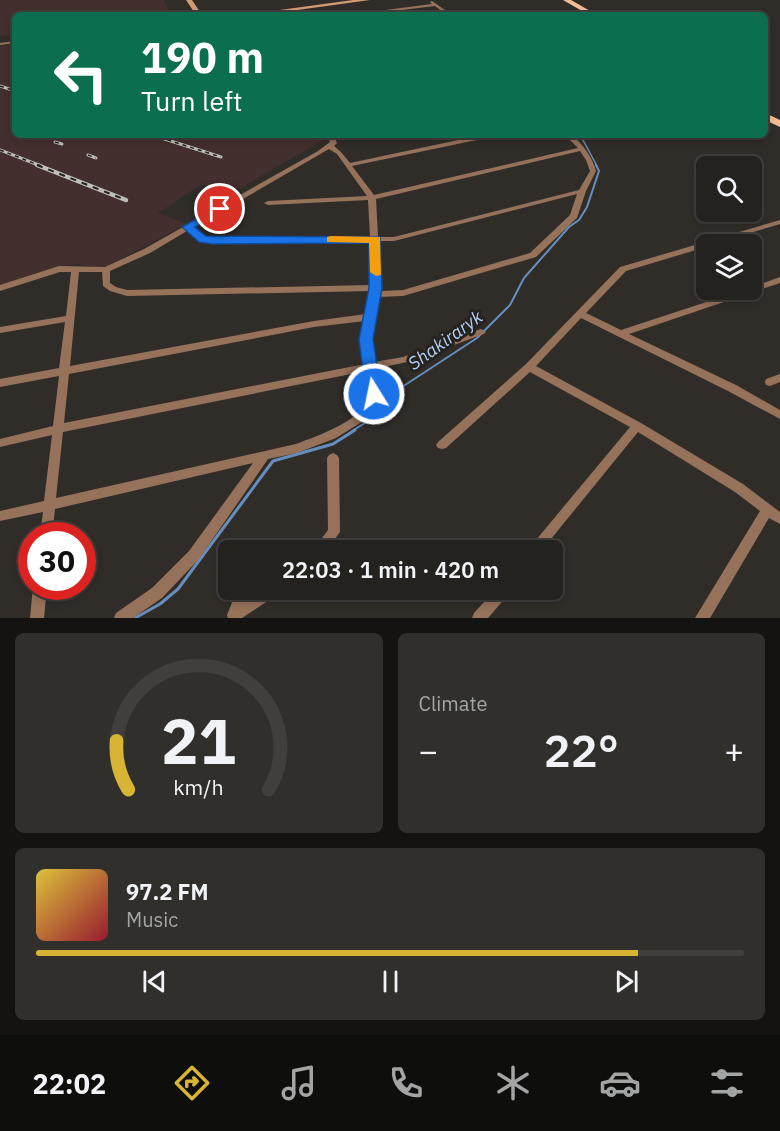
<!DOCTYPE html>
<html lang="en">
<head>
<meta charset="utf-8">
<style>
  :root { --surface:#24221f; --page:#302f2c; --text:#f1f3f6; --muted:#a3a4a4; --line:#413f3d; --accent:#d7b434 }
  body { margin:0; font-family:"IBM Plex Sans",sans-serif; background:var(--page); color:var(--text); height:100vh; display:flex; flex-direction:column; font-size:22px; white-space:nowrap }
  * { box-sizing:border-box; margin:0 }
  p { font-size:20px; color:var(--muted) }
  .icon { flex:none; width:33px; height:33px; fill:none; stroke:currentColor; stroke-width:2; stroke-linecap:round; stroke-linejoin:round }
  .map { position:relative; height:618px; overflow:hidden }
  .details { display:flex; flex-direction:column; gap:15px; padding:15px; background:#141311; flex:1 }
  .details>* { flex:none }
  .top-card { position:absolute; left:12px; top:12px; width:756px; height:126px; border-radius:9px; box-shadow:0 3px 9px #0003,0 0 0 2px var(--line); background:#0b6e4f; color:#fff; overflow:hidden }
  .controls { position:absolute; left:696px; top:156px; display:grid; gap:12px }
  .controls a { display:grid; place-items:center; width:66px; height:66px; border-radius:9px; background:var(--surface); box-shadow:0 3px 9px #0003,0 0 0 2px var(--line); font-size:30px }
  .speed { position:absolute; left:18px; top:522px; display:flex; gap:12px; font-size:30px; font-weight:700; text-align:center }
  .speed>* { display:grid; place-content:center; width:78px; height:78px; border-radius:50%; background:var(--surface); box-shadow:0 3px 9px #0003,0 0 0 2px var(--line); line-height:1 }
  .speed .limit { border:9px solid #d22; background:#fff; color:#111 }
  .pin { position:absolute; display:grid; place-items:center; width:51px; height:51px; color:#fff; margin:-26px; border:3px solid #fff; border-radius:50%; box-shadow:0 2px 6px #0007 }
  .me { position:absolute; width:66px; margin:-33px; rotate:350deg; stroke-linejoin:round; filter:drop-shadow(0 0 4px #0008) }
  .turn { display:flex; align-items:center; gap:21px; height:126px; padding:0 30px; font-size:27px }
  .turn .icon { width:78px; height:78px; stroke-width:2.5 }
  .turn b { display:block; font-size:42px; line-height:51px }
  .big { font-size:45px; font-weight:600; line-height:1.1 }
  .details .tile { flex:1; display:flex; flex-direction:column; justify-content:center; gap:9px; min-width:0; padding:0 21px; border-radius:9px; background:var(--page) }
  .details .dial { align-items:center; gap:0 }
  .dial svg { height:156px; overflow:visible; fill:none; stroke:var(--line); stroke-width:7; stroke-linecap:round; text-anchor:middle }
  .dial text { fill:var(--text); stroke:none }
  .song { display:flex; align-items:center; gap:18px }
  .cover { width:72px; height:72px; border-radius:9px; background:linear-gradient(135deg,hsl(50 70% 55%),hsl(350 70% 35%)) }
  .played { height:6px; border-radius:3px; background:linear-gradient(90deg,var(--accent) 85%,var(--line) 85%) }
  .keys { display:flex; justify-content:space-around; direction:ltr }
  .heat { display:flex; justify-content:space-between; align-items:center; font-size:33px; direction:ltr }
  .details .tiles { flex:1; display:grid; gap:15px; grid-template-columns:1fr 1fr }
  .tile:last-child { grid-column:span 2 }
  .trip { position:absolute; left:218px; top:540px; width:345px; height:60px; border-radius:9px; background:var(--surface); box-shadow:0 3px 9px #0003,0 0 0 2px var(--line); font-weight:600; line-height:60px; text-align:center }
  .tabs { display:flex; height:96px; justify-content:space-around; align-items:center; background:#0e0e0c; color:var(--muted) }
  .tabs .icon { width:42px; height:42px }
  .tabs .selected { color:var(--accent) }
  .tabs b { font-size:27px; color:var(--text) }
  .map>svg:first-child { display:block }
  .industrial { fill:#432f2d }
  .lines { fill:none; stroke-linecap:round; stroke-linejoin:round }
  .stream-far2 { stroke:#658ebe; stroke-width:1.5 }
  .stream-far1 { stroke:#658ebe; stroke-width:2 }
  .stream { stroke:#658ebe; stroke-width:3 }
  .street { fill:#96725b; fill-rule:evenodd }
  .secondary { fill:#d29973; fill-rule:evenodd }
  .primary { fill:#f6bb94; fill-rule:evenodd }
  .rail-far1-casing { stroke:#c0beba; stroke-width:3 }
  .rail-casing { stroke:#c0beba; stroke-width:4.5 }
  .rail-far1 { stroke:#26231f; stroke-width:1.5; stroke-dasharray:4; stroke-linecap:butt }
  .rail { stroke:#26231f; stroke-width:2; stroke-dasharray:6; stroke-linecap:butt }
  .route { fill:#1a73e8; stroke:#114b97; stroke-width:1.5 }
  .slow { fill:#f59e0b }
  .labels { text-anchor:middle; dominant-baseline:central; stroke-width:6; stroke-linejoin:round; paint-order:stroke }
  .water-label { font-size:18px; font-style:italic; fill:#b2d0f6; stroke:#26231f }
</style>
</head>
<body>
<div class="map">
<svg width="780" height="618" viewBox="0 0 780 618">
  <rect width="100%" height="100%" fill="#302d29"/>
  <g class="industrial">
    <polygon points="0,0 164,0 170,13 15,15 15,35 0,36"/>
    <polygon points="15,44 15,135 318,135 323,140 230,194 202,184 158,213 187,224 101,269 78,264 59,266 0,285 0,46"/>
  </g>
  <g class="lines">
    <polyline class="stream-far2" points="576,135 583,140 597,166"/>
    <polyline class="stream-far1" points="352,431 365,423 402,387 477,338 510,305 524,278 569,227 579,220 587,207 599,171 596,165"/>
    <polyline class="stream" points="135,618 160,604 178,589 273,461 333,444 355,430"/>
    <g class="street">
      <polygon points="432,1 452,15 447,15 435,6 360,15 347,15 432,4 430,2"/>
      <polygon points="15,41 15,43 0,45 0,43"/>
      <path d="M 327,135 L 333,135 L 337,143 L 334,146 L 341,152 L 350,163 L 482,135 L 494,135 L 491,137 L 352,166 L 374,195 L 578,148 L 565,135 L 572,135 C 583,145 592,156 596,171 L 586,191 L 577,218 L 536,257 L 403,296 L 379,297 L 371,339 L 374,362 L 403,357 L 481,329 L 486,332 L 484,334 L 407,362 L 375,369 L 379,395 L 368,418 L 336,438 L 297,453 L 268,459 L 199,559 L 162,598 L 133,618 L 114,618 L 116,613 L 152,588 L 189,551 L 253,463 L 55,509 L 52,536 L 40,536 L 43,512 L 0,521 L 0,511 L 44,501 L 52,435 L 0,447 L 0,439 L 53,426 L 59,376 L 0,387 L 0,379 L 59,368 L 65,322 L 0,333 L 0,327 L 66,316 L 71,272 L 60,272 L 0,291 L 0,285 L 59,266 L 105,267 L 144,249 L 318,151 L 330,142 ZM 329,149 L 337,154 L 367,196 L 268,201 L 264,203 L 268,205 L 368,200 L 370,237 L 212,238 L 205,237 L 193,228 ZM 580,151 L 586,160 L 590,171 L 579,190 L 394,237 L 378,237 L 376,199 ZM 577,194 L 570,215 L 530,253 L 403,290 L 380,291 L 378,241 L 394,241 ZM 187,231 L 200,241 L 212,242 L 370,242 L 372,285 L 127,290 L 116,287 L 110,283 L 110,271 L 150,253 ZM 79,272 L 102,272 L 103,286 L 110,291 L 127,296 L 371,291 L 366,314 L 314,321 L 70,366 ZM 365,321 L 361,339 L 365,364 L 64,423 L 69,374 L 314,327 ZM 366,371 C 367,378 370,388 369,395 C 365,420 317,436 296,444 L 56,498 L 63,432 Z"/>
      <polygon points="780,220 780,224 713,244 706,244 706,247 626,271 586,313 621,330 743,290 752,290 752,287 780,277 780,283 629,334 736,385 780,410 780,419 728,391 581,318 536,366 641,423 743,484 780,512 780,524 769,518 710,618 695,618 760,511 735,492 638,432 542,550 529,550 531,546 630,427 530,372 446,448 442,449 438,448 436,445 438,442 526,364 620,267"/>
      <polygon points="780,374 780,382 770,386 766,385 765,382 766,379"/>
      <polygon points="333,453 337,455 339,458 340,532 327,550 314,550 316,546 328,530 327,458 329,455"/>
      <polygon points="33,586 47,586 44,618 30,618"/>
      <polygon points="237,590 250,590 248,598 261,590 279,590 277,595 242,618 228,618 227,615"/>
      <polygon points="495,590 510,590 508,595 488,618 472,618 474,613"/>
    </g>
    <g class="secondary">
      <polygon points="186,0 192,0 202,15 196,15"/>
      <polygon points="353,0 370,0 261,15 244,15"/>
    </g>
    <g class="primary">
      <polygon points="563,0 571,0 597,15 589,15"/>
      <polygon points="765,113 780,120 780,127 765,120"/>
    </g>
    <defs>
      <g id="rail-far1">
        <polyline points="0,86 15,91"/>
        <polyline points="152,135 221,157"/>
        <polyline points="55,142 62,144"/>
        <polyline points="0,150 41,166"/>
        <polyline points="88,155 96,158"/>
      </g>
      <polyline id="rail" points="37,165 126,200"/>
    </defs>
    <use href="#rail-far1" class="rail-far1-casing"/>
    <use href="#rail" class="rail-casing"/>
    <use href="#rail-far1" class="rail-far1"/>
    <use href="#rail" class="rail"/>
  </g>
  <polygon class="route" points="220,206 224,207 224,211 195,227 206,236 380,237 382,288 373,339 381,394 379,399 368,399 366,394 359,339 369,288 369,243 212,244 199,242 182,227"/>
  <polygon class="slow" points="331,236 380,237 381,275 376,276 370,272 369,243 327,242 327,237"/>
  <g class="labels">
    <g class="water-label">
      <text transform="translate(445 340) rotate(-36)">Shakiraryk</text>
    </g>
  </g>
</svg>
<div class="controls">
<a><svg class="icon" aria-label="search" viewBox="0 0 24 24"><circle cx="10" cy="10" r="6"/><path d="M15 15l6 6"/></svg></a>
<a><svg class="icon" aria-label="layers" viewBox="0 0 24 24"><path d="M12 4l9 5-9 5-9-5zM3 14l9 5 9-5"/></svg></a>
</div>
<div class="speed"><div class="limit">30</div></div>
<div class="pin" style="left:220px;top:209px;background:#d93025"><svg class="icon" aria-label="arrive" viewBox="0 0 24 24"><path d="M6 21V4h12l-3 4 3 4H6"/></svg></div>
<svg class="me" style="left:374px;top:394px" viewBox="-20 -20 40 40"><circle r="17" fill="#1a73e8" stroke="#fff" stroke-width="3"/><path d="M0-11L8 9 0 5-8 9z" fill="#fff"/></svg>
<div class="trip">22:03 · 1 min · 420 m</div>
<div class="top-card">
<div class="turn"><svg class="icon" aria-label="left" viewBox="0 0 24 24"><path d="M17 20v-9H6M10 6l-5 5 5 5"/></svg><div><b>190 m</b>Turn left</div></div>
</div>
</div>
<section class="details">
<div class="tiles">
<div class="tile dial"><svg viewBox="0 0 100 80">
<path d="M14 69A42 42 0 1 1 86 69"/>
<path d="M14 69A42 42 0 0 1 8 44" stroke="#d7b434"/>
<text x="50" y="56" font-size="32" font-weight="700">21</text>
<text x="50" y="72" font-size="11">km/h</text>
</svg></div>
<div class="tile"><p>Climate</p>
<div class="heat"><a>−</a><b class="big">22°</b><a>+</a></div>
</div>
<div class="tile">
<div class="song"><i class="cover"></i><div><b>97.2 FM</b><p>Music</p></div></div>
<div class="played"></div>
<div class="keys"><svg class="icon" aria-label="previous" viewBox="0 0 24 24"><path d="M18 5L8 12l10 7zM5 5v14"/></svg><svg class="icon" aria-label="pause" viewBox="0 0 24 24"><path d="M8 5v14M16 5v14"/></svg><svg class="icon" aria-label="next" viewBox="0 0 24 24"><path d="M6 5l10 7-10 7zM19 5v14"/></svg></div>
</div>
</div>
</section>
<nav class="tabs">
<b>22:02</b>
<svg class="icon selected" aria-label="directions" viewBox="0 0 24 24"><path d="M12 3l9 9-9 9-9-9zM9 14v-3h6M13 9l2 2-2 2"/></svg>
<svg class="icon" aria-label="music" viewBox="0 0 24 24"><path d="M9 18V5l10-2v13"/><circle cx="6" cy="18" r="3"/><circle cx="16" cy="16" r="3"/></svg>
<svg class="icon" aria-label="phone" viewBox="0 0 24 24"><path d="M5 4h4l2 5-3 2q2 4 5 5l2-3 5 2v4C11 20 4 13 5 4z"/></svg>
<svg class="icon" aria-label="climate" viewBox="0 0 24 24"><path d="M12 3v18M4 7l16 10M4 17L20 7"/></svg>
<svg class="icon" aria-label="car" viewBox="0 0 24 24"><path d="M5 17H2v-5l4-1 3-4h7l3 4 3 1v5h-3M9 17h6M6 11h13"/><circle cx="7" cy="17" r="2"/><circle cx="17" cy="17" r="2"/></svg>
<svg class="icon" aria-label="filters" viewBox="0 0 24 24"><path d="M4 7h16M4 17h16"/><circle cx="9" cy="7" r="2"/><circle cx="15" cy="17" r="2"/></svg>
</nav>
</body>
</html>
